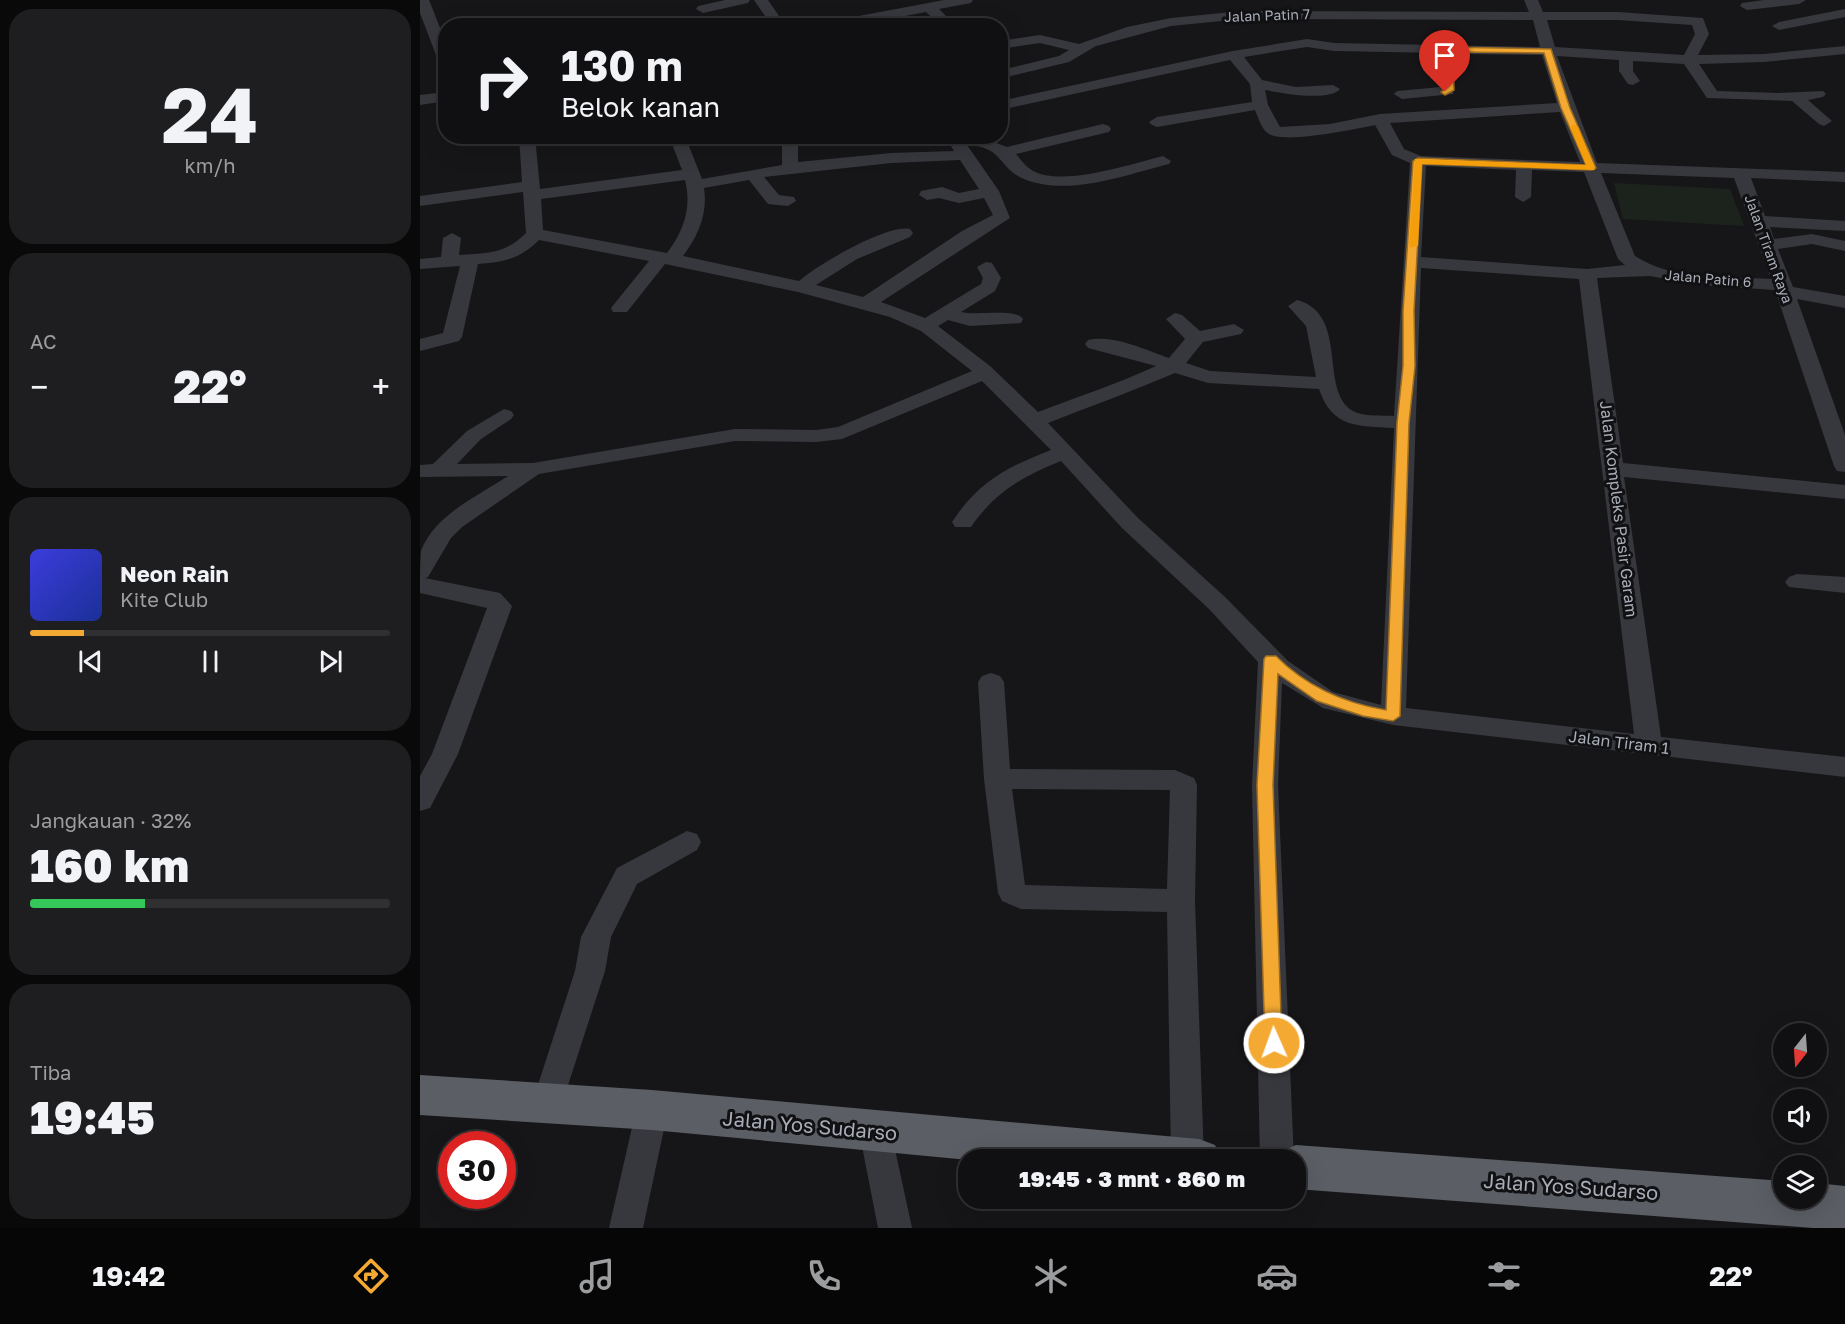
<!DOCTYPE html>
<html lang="id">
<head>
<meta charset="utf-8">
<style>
  :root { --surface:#101012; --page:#1e1e20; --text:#f1f3f6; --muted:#9c9d9f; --line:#303032; --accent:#f4aa32 }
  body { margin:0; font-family:"Golos Text",sans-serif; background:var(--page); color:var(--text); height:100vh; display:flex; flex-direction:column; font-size:22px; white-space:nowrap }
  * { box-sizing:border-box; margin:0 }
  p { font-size:20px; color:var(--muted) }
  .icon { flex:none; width:33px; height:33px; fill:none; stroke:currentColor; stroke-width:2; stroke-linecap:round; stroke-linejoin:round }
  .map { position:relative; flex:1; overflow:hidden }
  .drawer { display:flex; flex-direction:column; gap:9px; padding:9px; background:#09090a; width:420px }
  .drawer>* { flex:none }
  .guide { position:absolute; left:18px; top:18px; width:570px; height:126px; border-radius:24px; box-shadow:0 6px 24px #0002,0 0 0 2px var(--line); background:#101012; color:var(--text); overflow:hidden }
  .needle { width:39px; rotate:197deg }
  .buttons { position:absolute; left:1353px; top:1023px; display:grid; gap:12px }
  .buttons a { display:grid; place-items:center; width:54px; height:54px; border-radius:50%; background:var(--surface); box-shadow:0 6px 24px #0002,0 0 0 2px var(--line); font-size:30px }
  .speed { position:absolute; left:18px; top:1131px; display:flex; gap:12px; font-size:30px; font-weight:700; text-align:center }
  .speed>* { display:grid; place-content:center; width:78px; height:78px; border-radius:50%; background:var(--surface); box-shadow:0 6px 24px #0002,0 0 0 2px var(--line); line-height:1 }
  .speed .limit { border:9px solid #d22; background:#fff; color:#111 }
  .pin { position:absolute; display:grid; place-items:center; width:51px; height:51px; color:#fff; margin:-62px -26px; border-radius:50% 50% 50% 0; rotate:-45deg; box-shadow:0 0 6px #0007 }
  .pin .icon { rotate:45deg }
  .me { position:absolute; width:66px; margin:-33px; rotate:358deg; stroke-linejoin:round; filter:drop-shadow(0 0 4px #0008) }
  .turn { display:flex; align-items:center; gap:21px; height:126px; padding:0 24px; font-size:27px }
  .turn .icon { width:78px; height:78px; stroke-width:2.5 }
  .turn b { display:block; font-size:42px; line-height:51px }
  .big { font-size:45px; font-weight:800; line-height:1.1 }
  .drawer .tile { flex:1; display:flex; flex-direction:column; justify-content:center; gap:9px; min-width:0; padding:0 21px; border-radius:24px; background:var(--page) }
  .drawer .dial { align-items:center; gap:0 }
  .dial b { font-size:78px; line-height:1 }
  .song { display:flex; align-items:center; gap:18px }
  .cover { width:72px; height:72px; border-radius:9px; background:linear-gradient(135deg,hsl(240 70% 55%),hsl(230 70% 35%)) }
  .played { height:6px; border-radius:3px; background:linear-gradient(90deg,var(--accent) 15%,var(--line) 15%) }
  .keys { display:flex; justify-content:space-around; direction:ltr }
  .heat { display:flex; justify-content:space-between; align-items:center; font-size:33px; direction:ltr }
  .charge { height:9px; border-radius:4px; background:linear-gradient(90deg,#34c759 32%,var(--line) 0) }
  .trip { position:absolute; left:538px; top:1149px; width:348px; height:60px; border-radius:24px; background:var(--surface); box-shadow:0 6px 24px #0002,0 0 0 2px var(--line); font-weight:800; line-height:60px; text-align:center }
  .dock { display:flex; height:96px; justify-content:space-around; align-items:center; background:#060607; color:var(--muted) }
  .dock .icon { width:42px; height:42px }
  .dock .active { color:var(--accent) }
  .dock b { font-size:27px; color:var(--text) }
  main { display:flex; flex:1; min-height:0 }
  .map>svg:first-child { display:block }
  .green { fill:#1c231d }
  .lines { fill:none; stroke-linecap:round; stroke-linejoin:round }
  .minor { fill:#37383d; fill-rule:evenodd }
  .trunk { fill:#5b5e65; fill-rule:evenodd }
  .route { fill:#f4aa32; stroke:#9f6e20; stroke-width:1.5 }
  .slow { fill:#f59e0b }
  .labels { text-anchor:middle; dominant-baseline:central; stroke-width:6; stroke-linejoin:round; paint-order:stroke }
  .far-street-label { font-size:14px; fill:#a8adb8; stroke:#111113 }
  .street-label { font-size:16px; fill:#a8adb8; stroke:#111113 }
  .near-street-label { font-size:20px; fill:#a8adb8; stroke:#111113 }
</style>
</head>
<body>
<main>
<section class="drawer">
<div class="tile dial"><b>24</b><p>km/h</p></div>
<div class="tile"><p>AC</p>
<div class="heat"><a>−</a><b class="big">22°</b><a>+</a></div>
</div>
<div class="tile">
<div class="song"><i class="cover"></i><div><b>Neon Rain</b><p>Kite Club</p></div></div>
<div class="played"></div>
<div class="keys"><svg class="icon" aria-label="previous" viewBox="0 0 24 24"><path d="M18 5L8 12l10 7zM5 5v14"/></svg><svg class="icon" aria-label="pause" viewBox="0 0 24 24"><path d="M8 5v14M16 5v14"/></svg><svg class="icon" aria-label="next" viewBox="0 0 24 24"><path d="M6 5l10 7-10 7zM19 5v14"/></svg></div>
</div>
<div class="tile"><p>Jangkauan · 32%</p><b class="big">160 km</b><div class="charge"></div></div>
<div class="tile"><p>Tiba</p><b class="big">19:45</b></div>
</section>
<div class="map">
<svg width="1425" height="1228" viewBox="0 0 1425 1228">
  <rect width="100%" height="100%" fill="#161618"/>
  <polygon class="green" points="1194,183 1310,189 1324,226 1203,219"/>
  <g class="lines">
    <g class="minor">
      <polygon points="0,0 9,0 26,43 26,67 19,63 0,13"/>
      <polygon points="305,0 330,0 328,3 283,13 276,9 278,6"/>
      <polygon points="334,0 348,0 366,26 352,26"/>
      <polygon points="524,0 553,0 551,3 519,9 536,26 521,26 506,12 432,26 400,26 407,22"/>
      <path d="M 1104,0 L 1118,0 L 1123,12 L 1198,12 L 1283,18 L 1289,34 L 1278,55 L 1344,54 L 1425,46 L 1425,54 L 1344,62 L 1279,64 L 1297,91 L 1358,93 L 1403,91 L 1406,94 L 1403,97 L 1388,100 L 1412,121 L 1404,126 L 1399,124 L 1372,101 L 1287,98 L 1264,64 L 1213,61 L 1213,71 L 1220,81 L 1213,85 L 1208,84 L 1199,71 L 1199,60 L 1137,56 L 1177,163 L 1425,172 L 1425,182 L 1331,178 L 1345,216 L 1425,221 L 1425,231 L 1350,227 L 1354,239 L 1392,234 L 1425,241 L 1425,251 L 1392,244 L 1358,249 L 1373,287 L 1425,296 L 1425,308 L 1377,299 L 1425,435 L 1425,472 L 1417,471 L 1414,466 L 1355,290 L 1280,285 L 1230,276 L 1177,278 L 1203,463 L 1425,485 L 1425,499 L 1204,477 L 1241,737 L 1425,757 L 1425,777 L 973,725 L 903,708 L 862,683 L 858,785 L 874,1160 L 840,1160 L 832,785 L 838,662 L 789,609 L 702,528 L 641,461 C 603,476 574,493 551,527 L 535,527 L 532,522 C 558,482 587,467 631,450 L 562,381 L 422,439 L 396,442 L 315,441 L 119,474 L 42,527 L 31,538 L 8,577 L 5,578 L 80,593 L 92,606 L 38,754 L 10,808 L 0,811 L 0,776 L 12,754 L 67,608 L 0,593 C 0,581 0,562 1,551 C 14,515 58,496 88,476 L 0,477 L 0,465 L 13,464 L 47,431 L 84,409 L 91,411 L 94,415 L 91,419 L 61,439 L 37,464 L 113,463 L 315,429 L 396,430 L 418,427 L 552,371 L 501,331 L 470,317 L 378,292 L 245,264 L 207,312 L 193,312 L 191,308 L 229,261 L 119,240 C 100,259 84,262 58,264 L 42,337 L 39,341 L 0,351 L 0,339 L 23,333 L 40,266 L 0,269 L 0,259 L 21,257 L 23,238 L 32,233 L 41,238 L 39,255 C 68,253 85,254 106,233 L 103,192 L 0,206 L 0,196 L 102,182 L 99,136 L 115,136 L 120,189 L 262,170 L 249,136 L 265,136 L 282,179 L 362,165 L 362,136 L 378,136 L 378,162 L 471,153 L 534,151 L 525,136 L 560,137 L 587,147 L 683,124 L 689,126 L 691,129 L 689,132 L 596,154 C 601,160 606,167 613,171 C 643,187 711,164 743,156 L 751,161 L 749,164 C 705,175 648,197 604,179 C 579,169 583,146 547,145 L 579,191 L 590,218 L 461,302 L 505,318 L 561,284 L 563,278 L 557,267 L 566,262 L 572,263 L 581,278 L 575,291 L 541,312 C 556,316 596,308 603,319 L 601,323 L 550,326 L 528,320 L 518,326 L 570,366 L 618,412 C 657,397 697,384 736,366 L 668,348 L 665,344 L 668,340 C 693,334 726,350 749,358 L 765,339 L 746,319 L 755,313 L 762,315 L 780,331 L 814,324 L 824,330 L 821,334 L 783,342 L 766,363 L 790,371 L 896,377 L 886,326 L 868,306 L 877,300 C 930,314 898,391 933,411 C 944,417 962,415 974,416 L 990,163 L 972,155 L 955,125 C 935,129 866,144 849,134 C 841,129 839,119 835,110 L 737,127 L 732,125 L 729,122 L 737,117 L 832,102 L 830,84 L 810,60 L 580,110 L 580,101 L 813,51 L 887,39 L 914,43 L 1120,47 L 1113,20 L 822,19 L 751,26 L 676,46 L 649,62 L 587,77 L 582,76 L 582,70 L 639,56 L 649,50 L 620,43 L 580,49 L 580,41 L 620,35 L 659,44 L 707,27 L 751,18 L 822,11 L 1109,12 ZM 1127,20 L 1198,20 L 1272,25 L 1275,34 L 1264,55 L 1135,47 ZM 887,47 L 914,51 L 1022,53 L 1021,87 L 977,91 L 974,94 L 982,99 L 1033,94 L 1036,54 L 1122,55 L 1137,103 L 960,114 L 910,124 L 860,127 L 848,105 L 845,90 C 862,93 909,102 920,89 L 913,85 L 876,87 L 842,80 L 824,57 ZM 1140,112 L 1160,162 L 1001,156 L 984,149 L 970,123 ZM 540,160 L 559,189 L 539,193 L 522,187 L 501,191 L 499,195 L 507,200 L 519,198 L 539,203 L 564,198 L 573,215 L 542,231 L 443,297 L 396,285 L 437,259 L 490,237 L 493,233 L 490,229 C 467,224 397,265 379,281 L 263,256 C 278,236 288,214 284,188 L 329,180 L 348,204 L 368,206 L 376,201 L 374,197 L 359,195 L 344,177 L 471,163 ZM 1006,166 L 1096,170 L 1095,197 L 1103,202 L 1111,197 L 1112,170 L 1164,172 L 1198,259 L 1205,265 L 1167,269 L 1001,257 ZM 1181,173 L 1314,178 L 1351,279 C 1307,276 1253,281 1215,256 ZM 265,180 C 272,207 264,231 247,253 L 123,230 L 121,199 ZM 1001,268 L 1159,279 L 1214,734 L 986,708 ZM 755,373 L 788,383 L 899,389 C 912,428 938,426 974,428 L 961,705 L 913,692 L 868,661 L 805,597 L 718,518 L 628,423 C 671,406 713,391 755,373 Z"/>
      <polygon points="1344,0 1386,0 1379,4 1327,10 1320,6 1322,3"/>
      <polygon points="1425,9 1425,17 1359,30 1352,26 1359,22"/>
      <polygon points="26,92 26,101 0,105 0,95"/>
      <polygon points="1377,574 1425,577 1425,593 1369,587 1365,582 1369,577"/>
      <path d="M 571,673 L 580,676 L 584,682 L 590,769 L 755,770 L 774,778 L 777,785 L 775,901 L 784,1160 L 751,1159 L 747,912 L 601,909 L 582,901 L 578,893 L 564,779 L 558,682 L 562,676 ZM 592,789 L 750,790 L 747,889 L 605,885 Z"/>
      <polygon points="267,831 277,834 281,842 277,850 217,884 191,937 185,971 139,1113 128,1118 117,1113 112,1103 155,971 161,937 197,868"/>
      <polygon points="232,1095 244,1100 248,1110 223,1228 189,1228 216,1110 220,1100"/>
      <polygon points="455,1116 467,1120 471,1131 492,1228 458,1228 439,1131 443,1120"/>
    </g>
    <g class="trunk">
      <polygon points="0,1075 232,1090 779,1139 795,1145 802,1160 549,1160 232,1130 0,1115"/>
      <polygon points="876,1145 1364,1181 1364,1198 1396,1198 1396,1183 1425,1186 1425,1228 1393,1228 876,1189 876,1160 856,1160 860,1152"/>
    </g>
  </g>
  <path class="route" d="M 1026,47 L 1131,49 L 1150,108 L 1176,168 L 1172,170 L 1002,164 L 994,311 L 995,366 L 989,423 L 980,716 L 973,721 L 943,716 L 897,701 L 858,674 L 853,785 L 862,1043 L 860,1048 L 854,1050 L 847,1048 L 845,1043 L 837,785 L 844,659 L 846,656 L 856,656 C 886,686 924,703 966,710 L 977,423 L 983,366 L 983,311 L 993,161 L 998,158 L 1166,165 L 1141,108 L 1124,53 L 1033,52 L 1034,90 L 1025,95 L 1021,92 L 1025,89 Z"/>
  <polygon class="slow" points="1154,124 1158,127 1175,170 1002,164 998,246 989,248 995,159 1166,165 1150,127"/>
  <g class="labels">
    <g class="far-street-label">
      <text transform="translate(847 15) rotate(-2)">Jalan Patin 7</text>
      <text transform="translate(1349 249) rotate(70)">Jalan Tiram Raya</text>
      <text transform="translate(1288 278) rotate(5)">Jalan Patin 6</text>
    </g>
    <g class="street-label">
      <text transform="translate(1199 509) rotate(83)">Jalan Kompleks Pasir Garam</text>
      <text transform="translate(1199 742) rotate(7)">Jalan Tiram 1</text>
    </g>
    <g class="near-street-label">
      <text transform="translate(390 1125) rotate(5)">Jalan Yos Sudarso</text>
      <text transform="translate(1151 1186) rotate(4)">Jalan Yos Sudarso</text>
    </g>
  </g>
</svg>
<div class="buttons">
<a><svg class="needle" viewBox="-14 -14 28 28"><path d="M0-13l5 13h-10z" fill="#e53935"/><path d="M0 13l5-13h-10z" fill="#9c9d9f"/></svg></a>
<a><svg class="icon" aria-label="sound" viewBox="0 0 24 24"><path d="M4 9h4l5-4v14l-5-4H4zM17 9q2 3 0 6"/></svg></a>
<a><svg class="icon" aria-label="layers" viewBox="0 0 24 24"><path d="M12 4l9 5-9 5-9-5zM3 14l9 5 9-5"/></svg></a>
</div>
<div class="speed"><div class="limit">30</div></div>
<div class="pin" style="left:1025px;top:92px;background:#d93025"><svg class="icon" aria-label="arrive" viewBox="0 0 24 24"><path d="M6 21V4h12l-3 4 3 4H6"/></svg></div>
<svg class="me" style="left:854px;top:1043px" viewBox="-20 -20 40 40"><circle r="17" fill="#f4aa32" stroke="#fff" stroke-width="3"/><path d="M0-11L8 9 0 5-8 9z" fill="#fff"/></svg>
<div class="trip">19:45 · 3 mnt · 860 m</div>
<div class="guide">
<div class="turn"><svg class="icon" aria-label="right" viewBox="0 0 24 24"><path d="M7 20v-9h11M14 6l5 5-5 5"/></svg><div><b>130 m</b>Belok kanan</div></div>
</div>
</div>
</main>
<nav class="dock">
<b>19:42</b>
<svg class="icon active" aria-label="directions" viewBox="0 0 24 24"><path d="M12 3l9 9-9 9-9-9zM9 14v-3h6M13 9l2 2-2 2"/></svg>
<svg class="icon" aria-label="music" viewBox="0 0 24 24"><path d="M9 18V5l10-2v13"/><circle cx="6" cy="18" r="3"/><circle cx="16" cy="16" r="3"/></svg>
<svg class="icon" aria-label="phone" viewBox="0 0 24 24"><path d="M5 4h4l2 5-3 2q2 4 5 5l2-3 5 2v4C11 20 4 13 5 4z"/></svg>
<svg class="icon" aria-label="climate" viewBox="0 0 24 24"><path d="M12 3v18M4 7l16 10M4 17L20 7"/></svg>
<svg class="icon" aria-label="car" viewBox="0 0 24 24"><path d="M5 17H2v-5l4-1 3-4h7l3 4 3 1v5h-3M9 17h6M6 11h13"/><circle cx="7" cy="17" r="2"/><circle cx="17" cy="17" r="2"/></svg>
<svg class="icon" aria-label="filters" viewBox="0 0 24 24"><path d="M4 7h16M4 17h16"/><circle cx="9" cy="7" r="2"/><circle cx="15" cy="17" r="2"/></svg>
<b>22°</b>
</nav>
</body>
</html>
